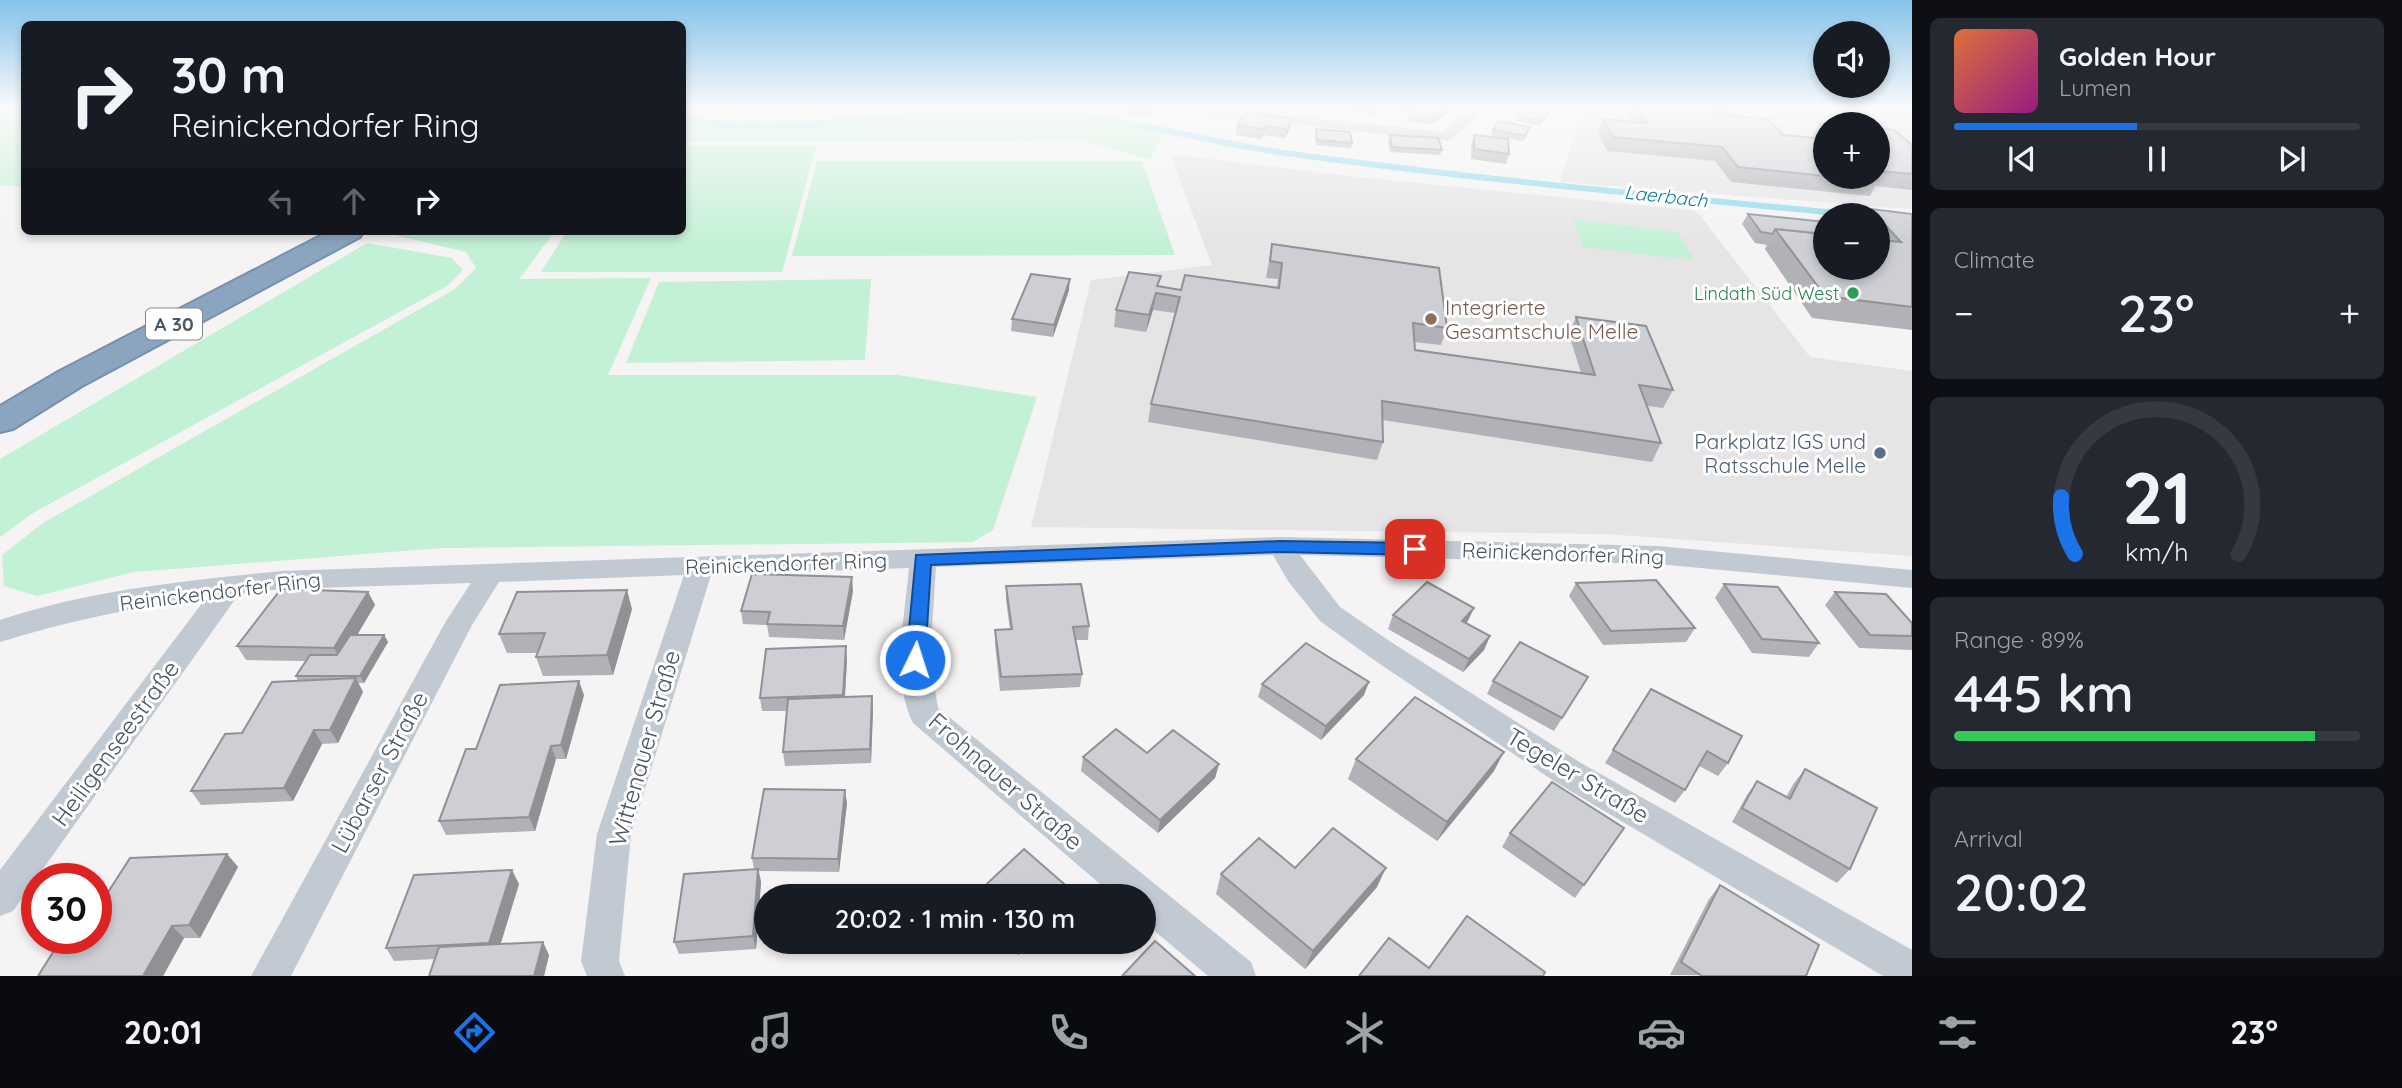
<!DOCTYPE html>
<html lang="en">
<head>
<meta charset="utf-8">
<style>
  :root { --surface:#171b24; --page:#242831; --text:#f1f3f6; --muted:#9ea1a6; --line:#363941; --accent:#1a73e8 }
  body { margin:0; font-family:Quicksand,sans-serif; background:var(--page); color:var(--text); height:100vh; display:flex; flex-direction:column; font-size:26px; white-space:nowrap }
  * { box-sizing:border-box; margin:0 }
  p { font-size:23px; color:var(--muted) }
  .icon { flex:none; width:38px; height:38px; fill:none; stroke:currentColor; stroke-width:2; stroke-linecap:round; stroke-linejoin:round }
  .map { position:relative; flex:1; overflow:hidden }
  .sheet { display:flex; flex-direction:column; gap:18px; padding:18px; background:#0d0f14; width:490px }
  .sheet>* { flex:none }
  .banner { position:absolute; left:21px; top:21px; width:665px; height:214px; border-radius:10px; box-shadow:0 4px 10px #0003; background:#171b24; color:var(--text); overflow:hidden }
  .fabs { position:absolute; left:1813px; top:21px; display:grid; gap:14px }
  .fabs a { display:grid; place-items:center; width:77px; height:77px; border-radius:50%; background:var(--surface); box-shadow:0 4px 10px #0003; font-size:35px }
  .speed { position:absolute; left:21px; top:863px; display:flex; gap:14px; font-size:35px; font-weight:700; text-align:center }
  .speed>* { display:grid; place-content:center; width:91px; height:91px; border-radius:50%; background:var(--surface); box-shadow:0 4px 10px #0003; line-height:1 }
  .speed .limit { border:10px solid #d22; background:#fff; color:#111 }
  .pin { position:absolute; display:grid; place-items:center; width:60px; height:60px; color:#fff; margin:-30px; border-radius:14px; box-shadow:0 4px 10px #0006 }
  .me { position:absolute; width:77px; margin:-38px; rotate:4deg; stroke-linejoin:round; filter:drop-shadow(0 0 5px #0008) }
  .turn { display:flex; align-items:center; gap:24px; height:147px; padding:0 35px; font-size:32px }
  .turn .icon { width:91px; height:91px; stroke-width:2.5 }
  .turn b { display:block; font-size:49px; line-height:60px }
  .lanes { display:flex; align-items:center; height:66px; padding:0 35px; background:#0003; justify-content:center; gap:35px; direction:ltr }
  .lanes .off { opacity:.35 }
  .big { font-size:52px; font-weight:600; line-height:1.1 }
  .sheet .tile { flex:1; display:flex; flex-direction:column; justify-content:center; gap:10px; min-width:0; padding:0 24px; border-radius:10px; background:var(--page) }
  .sheet .dial { align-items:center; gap:0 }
  .dial svg { height:182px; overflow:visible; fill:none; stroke:var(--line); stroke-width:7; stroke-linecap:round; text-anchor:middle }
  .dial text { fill:var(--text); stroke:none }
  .song { display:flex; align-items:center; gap:21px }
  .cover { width:84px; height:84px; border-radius:10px; background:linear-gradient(135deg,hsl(20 70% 55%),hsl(310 70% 35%)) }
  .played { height:7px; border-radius:4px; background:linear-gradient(90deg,var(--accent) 45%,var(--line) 45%) }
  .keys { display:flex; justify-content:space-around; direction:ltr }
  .heat { display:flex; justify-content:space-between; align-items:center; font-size:38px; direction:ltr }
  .charge { height:10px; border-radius:5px; background:linear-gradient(90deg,#34c759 89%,var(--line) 0) }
  .trip { position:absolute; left:754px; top:884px; width:402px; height:70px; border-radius:35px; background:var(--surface); box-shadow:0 4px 10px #0003; font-weight:600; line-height:70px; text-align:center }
  .menu { display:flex; height:112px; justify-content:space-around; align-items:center; background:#090b0e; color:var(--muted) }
  .menu .icon { width:49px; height:49px }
  .menu .on { color:var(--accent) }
  .menu b { font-size:32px; color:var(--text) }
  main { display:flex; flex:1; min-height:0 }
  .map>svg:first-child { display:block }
  .education { fill:#e6e4e5; fill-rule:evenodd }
  .green { fill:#c3f1d5 }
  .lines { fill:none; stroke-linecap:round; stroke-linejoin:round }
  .stream { stroke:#90daee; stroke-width:6 }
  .motorway-casing { stroke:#7690ad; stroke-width:4 }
  .minor { fill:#c1cad2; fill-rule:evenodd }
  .secondary { fill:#c1cbd6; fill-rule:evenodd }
  .motorway { fill:#8ba5c1; fill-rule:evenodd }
  .wall { fill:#b0b2b7 }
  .shaded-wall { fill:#909195 }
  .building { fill:#cdcfd5; stroke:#909195; stroke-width:2 }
  .route { fill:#1a73e8; stroke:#114b97; stroke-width:2 }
  .leisure-dot { fill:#2e9e5b; stroke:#fff; stroke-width:2.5 }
  .education-dot { fill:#8d6e63; stroke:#fff; stroke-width:2.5 }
  .service-dot { fill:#5c6f8a; stroke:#fff; stroke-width:2.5 }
  .labels { text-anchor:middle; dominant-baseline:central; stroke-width:6; stroke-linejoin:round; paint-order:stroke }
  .far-leisure-label { font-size:18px; fill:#27864d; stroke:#fff; text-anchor:end }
  .far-water-label { font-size:19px; font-style:italic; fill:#0c7c9b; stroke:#fff }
  .shield { fill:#fff; stroke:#808990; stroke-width:2 }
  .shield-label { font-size:19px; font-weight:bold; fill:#4a5661 }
  .education-label { font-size:21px; fill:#785e54; stroke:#fff; text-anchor:start }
  .service-label { font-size:21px; fill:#4e5e75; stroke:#fff; text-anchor:end }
  .street-label { font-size:21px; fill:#4a5661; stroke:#fff }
  .near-street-label { font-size:24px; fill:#4a5661; stroke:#fff }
</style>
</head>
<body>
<main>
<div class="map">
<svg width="1912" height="976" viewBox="0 0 1912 976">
  <rect width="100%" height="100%" fill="#f5f3f3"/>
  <g class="education">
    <path d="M 1583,109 L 1871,109 L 1912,123 L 1912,209 L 1560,182 ZM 1825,124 L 1878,124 L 1878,177 L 1825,177 Z"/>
    <polygon points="1170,154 1358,177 1690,210 1698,213 1810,357 1912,371 1912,556 1605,534 1031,527 1091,280 1212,265"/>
  </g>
  <g class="green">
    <polygon points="963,109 1047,109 1167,128 1150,160 1086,141 683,142 683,112 732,121"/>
    <polygon points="0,112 24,115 24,187 0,185"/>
    <polygon points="683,146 816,146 782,272 541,272 567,231 682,231"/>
    <polygon points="817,161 1142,161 1175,255 792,256"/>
    <polygon points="1573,219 1678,232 1694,260 1583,247"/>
    <polygon points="390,231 555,231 519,279 651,278 608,375 898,375 1037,397 993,530 973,542 442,548 134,572 37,596 4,586 2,555 43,523 455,289 476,268 466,252 386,233"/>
    <polygon points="367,243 452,258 463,270 447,286 33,513 0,537 0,459"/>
    <polygon points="871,279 865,360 626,363 659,282"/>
  </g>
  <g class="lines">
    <path class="stream" d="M 682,119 C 799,141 920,104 1038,111 C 1119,116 1197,140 1278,152 C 1470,179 1664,196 1857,215"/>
    <defs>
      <polygon id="motorway" points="330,231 364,231 360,237 82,386 13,429 0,432 0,406 58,372"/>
    </defs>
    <use href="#motorway" class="motorway-casing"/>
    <g class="minor">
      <polygon points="1182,109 1230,109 1443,132 1469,109 1485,109 1451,140 1446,141 1189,113"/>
      <path d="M 1281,537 L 1658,546 L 1912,570 L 1912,588 L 1658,564 L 1300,555 L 1340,607 L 1394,644 L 1581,763 L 1912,950 L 1912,976 L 1883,976 L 1557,783 L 1374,660 L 1320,621 L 1288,581 L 1273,555 L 936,567 L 930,660 L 938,708 L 1251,962 L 1256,976 L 1208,976 L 1144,922 L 1144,896 L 1114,896 L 913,723 C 891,680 905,614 909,568 L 711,575 L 631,834 L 619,961 L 625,976 L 587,976 L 581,961 L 597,834 L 684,575 L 499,582 L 472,625 L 291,976 L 251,976 L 446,621 L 471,583 L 281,589 L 239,594 L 13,911 L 0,916 L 0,870 L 206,598 C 135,607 68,621 0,642 L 0,620 C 91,590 186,581 281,571 Z"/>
    </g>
    <polygon class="secondary" points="1883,109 1912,109 1912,122 1885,113"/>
    <use href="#motorway" class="motorway"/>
  </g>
  <g class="wall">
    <polygon points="1125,109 1155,109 1154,116 1126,114 1126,109"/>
    <polygon points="1339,109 1381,109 1377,116"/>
    <polygon points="1400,109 1448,109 1447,114 1430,125 1407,120 1409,114 1399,112"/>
    <polygon points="1625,109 1733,109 1731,114 1714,113 1715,114 1783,135 1812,138 1819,123 1825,124 1825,177 1878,177 1878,128 1912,145 1912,190 1875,186 1870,196 1731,182 1715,161 1607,151 1598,133 1603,119 1632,121"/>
    <polygon points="1551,110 1549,115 1538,126 1516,121 1518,116 1516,115 1517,111"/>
    <polygon points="1246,112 1290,129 1285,138 1264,135 1261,139 1235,135 1237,125"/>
    <polygon points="1316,129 1352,143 1351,148 1316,145 1315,134"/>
    <polygon points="1493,130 1529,132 1523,141 1491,135"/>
    <polygon points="1390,135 1442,150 1440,155 1390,152 1388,139"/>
    <polygon points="1474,135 1509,154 1506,164 1471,159 1471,145"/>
    <polygon points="1871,209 1912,214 1912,330 1812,318 1765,249 1767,245 1755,243 1742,224 1748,214 1878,268 1878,215 1867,215"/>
    <polygon points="1272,244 1447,328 1441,345 1414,342 1415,350 1581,373 1569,334 1576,317 1673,390 1663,408 1647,406 1661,443 1652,462 1383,420 1383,442 1377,460 1148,422 1151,404 1175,313 1153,310 1146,332 1114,327 1116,310 1159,287 1181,290 1277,288 1278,279 1266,278"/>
    <polygon points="1069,290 1053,337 1011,331 1012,319"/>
    <polygon points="1576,583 1695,628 1686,642 1603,645 1569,596"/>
    <polygon points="1724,584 1819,643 1809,657 1752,653 1715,598"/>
    <polygon points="1006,586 1089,626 1088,640 1075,640 1082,674 1080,687 1000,691 995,644 995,630 1010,630 1006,600"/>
    <polygon points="853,591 844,640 769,637 767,625 743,624 741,611"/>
    <polygon points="368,592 375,605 357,635 384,635 388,642 364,683 358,683 363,692 338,743 322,744 293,801 201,805 191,791 242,733 298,681 296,676 306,661 246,660 237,646"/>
    <polygon points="1835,592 1912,623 1912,650 1859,648 1825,605"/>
    <polygon points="1474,608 1466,623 1490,636 1484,650 1463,672 1388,629 1393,615"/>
    <polygon points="632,609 613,675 543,676 536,657 537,653 507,653 499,634"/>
    <polygon points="847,660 845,697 873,709 871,763 785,766 783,752 787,711 762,711 760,698"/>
    <polygon points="1493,681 1580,690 1554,731 1487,694"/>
    <polygon points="1262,684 1364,695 1321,740 1258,697"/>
    <polygon points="1651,689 1728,763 1718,776 1699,766 1685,790 1675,803 1605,763"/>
    <polygon points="584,695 566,759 556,759 535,831 446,835 439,821 476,749"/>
    <polygon points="1147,753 1219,764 1215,778 1158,833 1081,771 1083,757"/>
    <polygon points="1356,759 1494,771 1437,841 1348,779"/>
    <polygon points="1805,769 1850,869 1837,883 1732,822 1747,795 1757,781 1786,797 1794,783"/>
    <polygon points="847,803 839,872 759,871 761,882 756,949 679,954 674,942 754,869 752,858"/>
    <polygon points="1624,828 1575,898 1502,847 1510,833"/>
    <polygon points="227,854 238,867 200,938 184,938 163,976 38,976"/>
    <polygon points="1221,874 1377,887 1305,969 1216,894"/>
    <polygon points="519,884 500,944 549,955 544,976 429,976 435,959 394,961 386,948"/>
    <polygon points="1720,885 1806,976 1670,975 1709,899"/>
    <polygon points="1003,942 1032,942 1018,955"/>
  </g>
  <g class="shaded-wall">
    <polygon points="1442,109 1448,109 1447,114 1430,125 1433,116"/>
    <polygon points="1551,110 1549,115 1538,126 1540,121"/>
    <polygon points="1292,119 1290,129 1285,138 1287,129"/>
    <polygon points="1070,279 1069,290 1053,337 1054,325"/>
    <polygon points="1156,293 1153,310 1146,332 1149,315"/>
    <polygon points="852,577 853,591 844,640 843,626"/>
    <polygon points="627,590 632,609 613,675 607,655"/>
    <polygon points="368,592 375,605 341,662 334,648"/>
    <polygon points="1474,608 1468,621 1456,634 1462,621"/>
    <polygon points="384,635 388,642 364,683 360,676"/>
    <polygon points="1490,636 1484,650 1463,672 1469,659"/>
    <polygon points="846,646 847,660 844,709 843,695"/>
    <polygon points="356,678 363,692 338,743 330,730"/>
    <polygon points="579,681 584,695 566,759 561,745"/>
    <polygon points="1369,682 1364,695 1321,740 1326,726"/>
    <polygon points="872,696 873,709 871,763 870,749"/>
    <polygon points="314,730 322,744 293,801 284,788"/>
    <polygon points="551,746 556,759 535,831 529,817"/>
    <polygon points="1504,752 1494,771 1437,841 1447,822"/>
    <polygon points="1219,764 1215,778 1158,833 1160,820"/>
    <polygon points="845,790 847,803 839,872 838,859"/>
    <polygon points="227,854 238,867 200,938 189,925"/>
    <polygon points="1386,868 1377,887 1305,969 1313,951"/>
    <polygon points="758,869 761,882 756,949 753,936"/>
    <polygon points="512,870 519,884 497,956 489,943"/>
    <polygon points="172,926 184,938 163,976 143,976"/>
    <polygon points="543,942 549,955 544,976 534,976"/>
    <polygon points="1020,942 1032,942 1018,955 1019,943"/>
  </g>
  <g class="building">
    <polygon points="1412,109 1442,109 1433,116 1410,111"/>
    <polygon points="1519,109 1548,109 1551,110 1540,121 1518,116 1523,112 1517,111"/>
    <polygon points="1639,109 1711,109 1715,114 1768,119 1783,135 1825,139 1825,176 1738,167 1722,147 1613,137 1603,119 1647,123"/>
    <polygon points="1246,112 1292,119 1287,129 1265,126 1263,129 1237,125"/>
    <polygon points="1498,121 1530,127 1525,136 1493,130"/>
    <polygon points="1819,123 1834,124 1825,124 1825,130"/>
    <polygon points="1878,128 1894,130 1912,145 1912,174 1878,171"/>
    <polygon points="1316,129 1350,132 1352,143 1317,140"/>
    <polygon points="1390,135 1438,138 1442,150 1392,147"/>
    <polygon points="1474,135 1508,139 1509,154 1474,149"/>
    <polygon points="1836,177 1875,177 1878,181"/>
    <polygon points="1871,209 1912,214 1912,307 1825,296 1775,229 1825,234 1825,268 1878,268 1878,240 1901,242 1878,217 1878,215 1876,215"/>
    <polygon points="1748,214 1825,222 1825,234 1775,229 1773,234 1761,232"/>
    <polygon points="1272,244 1439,268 1447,328 1413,323 1415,350 1595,375 1576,317 1646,326 1673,390 1639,385 1661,443 1382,401 1383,442 1151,404 1180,297 1156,293 1149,315 1116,310 1129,272 1161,276 1157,286 1181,290 1185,275 1279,288 1282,263 1270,261"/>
    <polygon points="1031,274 1070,279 1054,325 1012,319"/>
    <polygon points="752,574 852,577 843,626 767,624 770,612 741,611"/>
    <polygon points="1656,580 1695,628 1611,631 1576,583"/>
    <polygon points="1427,582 1474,608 1462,621 1490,636 1469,659 1393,615"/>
    <polygon points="1081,584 1089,626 1073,627 1082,674 1001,677 995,630 1012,629 1006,586"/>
    <polygon points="1724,584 1778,587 1819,643 1762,639"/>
    <polygon points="281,589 368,592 334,648 237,646"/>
    <polygon points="627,590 607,655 536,657 545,633 499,634 517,592"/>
    <polygon points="1835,592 1886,594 1912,623 1912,636 1870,635"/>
    <polygon points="350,635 384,635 360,676 296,676 310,655 337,655"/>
    <polygon points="1520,642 1588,677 1562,718 1493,681"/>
    <polygon points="1306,643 1369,682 1326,726 1262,684"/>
    <polygon points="846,646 843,695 760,698 766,649"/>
    <polygon points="356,678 330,730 314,730 284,788 191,791 225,734 242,733 272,682"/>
    <polygon points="579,681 561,745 551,746 529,817 439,821 466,749 476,749 500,685"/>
    <polygon points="1651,689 1742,736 1728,763 1707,751 1685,790 1613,750"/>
    <polygon points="872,696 870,749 783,752 788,699"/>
    <polygon points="1415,697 1504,752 1447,822 1356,759"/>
    <polygon points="1116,729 1147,753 1173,730 1219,764 1160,820 1083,757"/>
    <polygon points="1805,769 1877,808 1850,869 1742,808 1757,781 1790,799"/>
    <polygon points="1552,782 1624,828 1584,885 1510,833"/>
    <polygon points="764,789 845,790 838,859 752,858"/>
    <polygon points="1333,828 1386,868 1313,951 1221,874 1259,838 1295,868"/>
    <polygon points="1024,849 1071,890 1065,896 974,896"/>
    <polygon points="227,854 189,925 172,926 143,976 38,976 62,938 96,938 96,911 130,858"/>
    <polygon points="758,869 753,936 674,942 684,874"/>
    <polygon points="512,870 489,943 386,948 414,875"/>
    <polygon points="1720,885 1819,945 1806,976 1702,976 1681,962"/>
    <polygon points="1467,916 1545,972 1543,976 1359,976 1389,938 1429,968"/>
    <polygon points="1155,941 1195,976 1122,976"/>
    <polygon points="543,942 534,976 429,976 439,947"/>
  </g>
  <linearGradient id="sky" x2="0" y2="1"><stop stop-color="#85c3ea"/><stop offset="0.44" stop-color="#fafafa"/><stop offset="1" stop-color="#fafafa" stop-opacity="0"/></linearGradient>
  <rect width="1912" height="246" fill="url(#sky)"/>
  <polygon class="route" points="1280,541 1415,543 1424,549 1415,555 1280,552 931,565 925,660 922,665 915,667 908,665 906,660 916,555"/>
  <circle class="leisure-dot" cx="1853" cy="293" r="7"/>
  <circle class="education-dot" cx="1431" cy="319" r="7"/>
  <circle class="service-dot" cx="1880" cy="453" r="7"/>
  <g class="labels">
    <g class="far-leisure-label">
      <text x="1839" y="293">Lindath Süd West</text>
    </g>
    <g class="far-water-label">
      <text transform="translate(1666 196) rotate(6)">Laerbach</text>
    </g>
    <rect class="shield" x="146" y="308.5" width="56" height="31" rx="5"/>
    <g class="shield-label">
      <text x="174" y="324">A 30</text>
    </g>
    <g class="education-label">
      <text x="1445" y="307">Integrierte<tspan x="1445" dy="24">Gesamtschule Melle</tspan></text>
    </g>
    <g class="service-label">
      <text x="1866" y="441">Parkplatz IGS und<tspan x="1866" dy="24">Ratsschule Melle</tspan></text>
    </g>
    <g class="street-label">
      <text transform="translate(1563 553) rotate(2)">Reinickendorfer Ring</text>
      <text transform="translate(786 563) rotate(-2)">Reinickendorfer Ring</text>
      <text transform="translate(220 591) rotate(-7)">Reinickendorfer Ring</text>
    </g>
    <g class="near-street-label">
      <text transform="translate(115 743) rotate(-54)">Heiligenseestraße</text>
      <text transform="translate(644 748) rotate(-74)">Wittenauer Straße</text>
      <text transform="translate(379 772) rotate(-62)">Lübarser Straße</text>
      <text transform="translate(1578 775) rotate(31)">Tegeler Straße</text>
      <text transform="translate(1006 781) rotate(41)">Frohnauer Straße</text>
    </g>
  </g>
</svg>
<div class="fabs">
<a><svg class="icon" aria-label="sound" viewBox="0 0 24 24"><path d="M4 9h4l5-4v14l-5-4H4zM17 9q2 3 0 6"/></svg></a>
<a>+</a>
<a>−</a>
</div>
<div class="speed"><div class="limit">30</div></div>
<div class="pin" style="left:1415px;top:549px;background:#d93025"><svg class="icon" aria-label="arrive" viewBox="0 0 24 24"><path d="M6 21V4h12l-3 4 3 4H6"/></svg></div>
<svg class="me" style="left:915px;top:660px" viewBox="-20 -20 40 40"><circle r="17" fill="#1a73e8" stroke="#fff" stroke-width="3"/><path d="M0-11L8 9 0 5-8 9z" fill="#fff"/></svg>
<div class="trip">20:02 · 1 min · 130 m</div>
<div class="banner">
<div class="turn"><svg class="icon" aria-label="right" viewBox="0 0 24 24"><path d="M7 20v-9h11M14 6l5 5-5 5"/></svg><div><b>30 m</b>Reinickendorfer Ring</div></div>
<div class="lanes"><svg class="icon off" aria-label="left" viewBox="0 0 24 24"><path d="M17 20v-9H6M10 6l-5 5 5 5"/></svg><svg class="icon off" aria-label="ahead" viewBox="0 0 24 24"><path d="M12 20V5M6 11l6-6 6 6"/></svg><svg class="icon" aria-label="right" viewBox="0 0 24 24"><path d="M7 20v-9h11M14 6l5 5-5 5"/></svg></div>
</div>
</div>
<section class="sheet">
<div class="tile">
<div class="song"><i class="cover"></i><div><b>Golden Hour</b><p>Lumen</p></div></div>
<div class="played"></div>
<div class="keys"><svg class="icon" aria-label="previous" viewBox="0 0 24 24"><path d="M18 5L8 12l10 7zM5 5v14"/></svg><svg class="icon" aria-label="pause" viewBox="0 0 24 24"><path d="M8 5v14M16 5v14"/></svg><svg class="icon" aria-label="next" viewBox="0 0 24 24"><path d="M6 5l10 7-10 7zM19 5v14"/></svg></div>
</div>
<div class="tile"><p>Climate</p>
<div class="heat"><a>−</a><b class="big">23°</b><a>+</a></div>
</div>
<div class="tile dial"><svg viewBox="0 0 100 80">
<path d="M14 69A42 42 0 1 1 86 69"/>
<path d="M14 69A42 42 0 0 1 8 44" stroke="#1a73e8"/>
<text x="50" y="56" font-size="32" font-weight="700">21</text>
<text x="50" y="72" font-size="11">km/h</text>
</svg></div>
<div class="tile"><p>Range · 89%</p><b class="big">445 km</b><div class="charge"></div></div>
<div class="tile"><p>Arrival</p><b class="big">20:02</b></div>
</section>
</main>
<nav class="menu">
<b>20:01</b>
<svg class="icon on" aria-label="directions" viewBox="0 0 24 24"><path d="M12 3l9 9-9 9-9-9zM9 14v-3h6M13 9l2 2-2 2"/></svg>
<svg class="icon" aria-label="music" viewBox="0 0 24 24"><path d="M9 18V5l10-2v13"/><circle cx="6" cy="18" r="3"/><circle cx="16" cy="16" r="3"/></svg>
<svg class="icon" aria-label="phone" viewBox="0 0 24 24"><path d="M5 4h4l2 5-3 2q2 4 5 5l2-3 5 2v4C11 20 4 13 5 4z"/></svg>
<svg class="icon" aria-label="climate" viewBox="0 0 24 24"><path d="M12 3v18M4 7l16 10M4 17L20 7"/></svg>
<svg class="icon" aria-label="car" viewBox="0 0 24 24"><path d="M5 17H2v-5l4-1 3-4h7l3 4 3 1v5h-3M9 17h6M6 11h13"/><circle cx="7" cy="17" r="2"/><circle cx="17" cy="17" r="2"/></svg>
<svg class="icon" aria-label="filters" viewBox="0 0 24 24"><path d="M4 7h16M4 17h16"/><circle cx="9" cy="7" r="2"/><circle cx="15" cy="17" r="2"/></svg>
<b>23°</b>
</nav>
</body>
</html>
